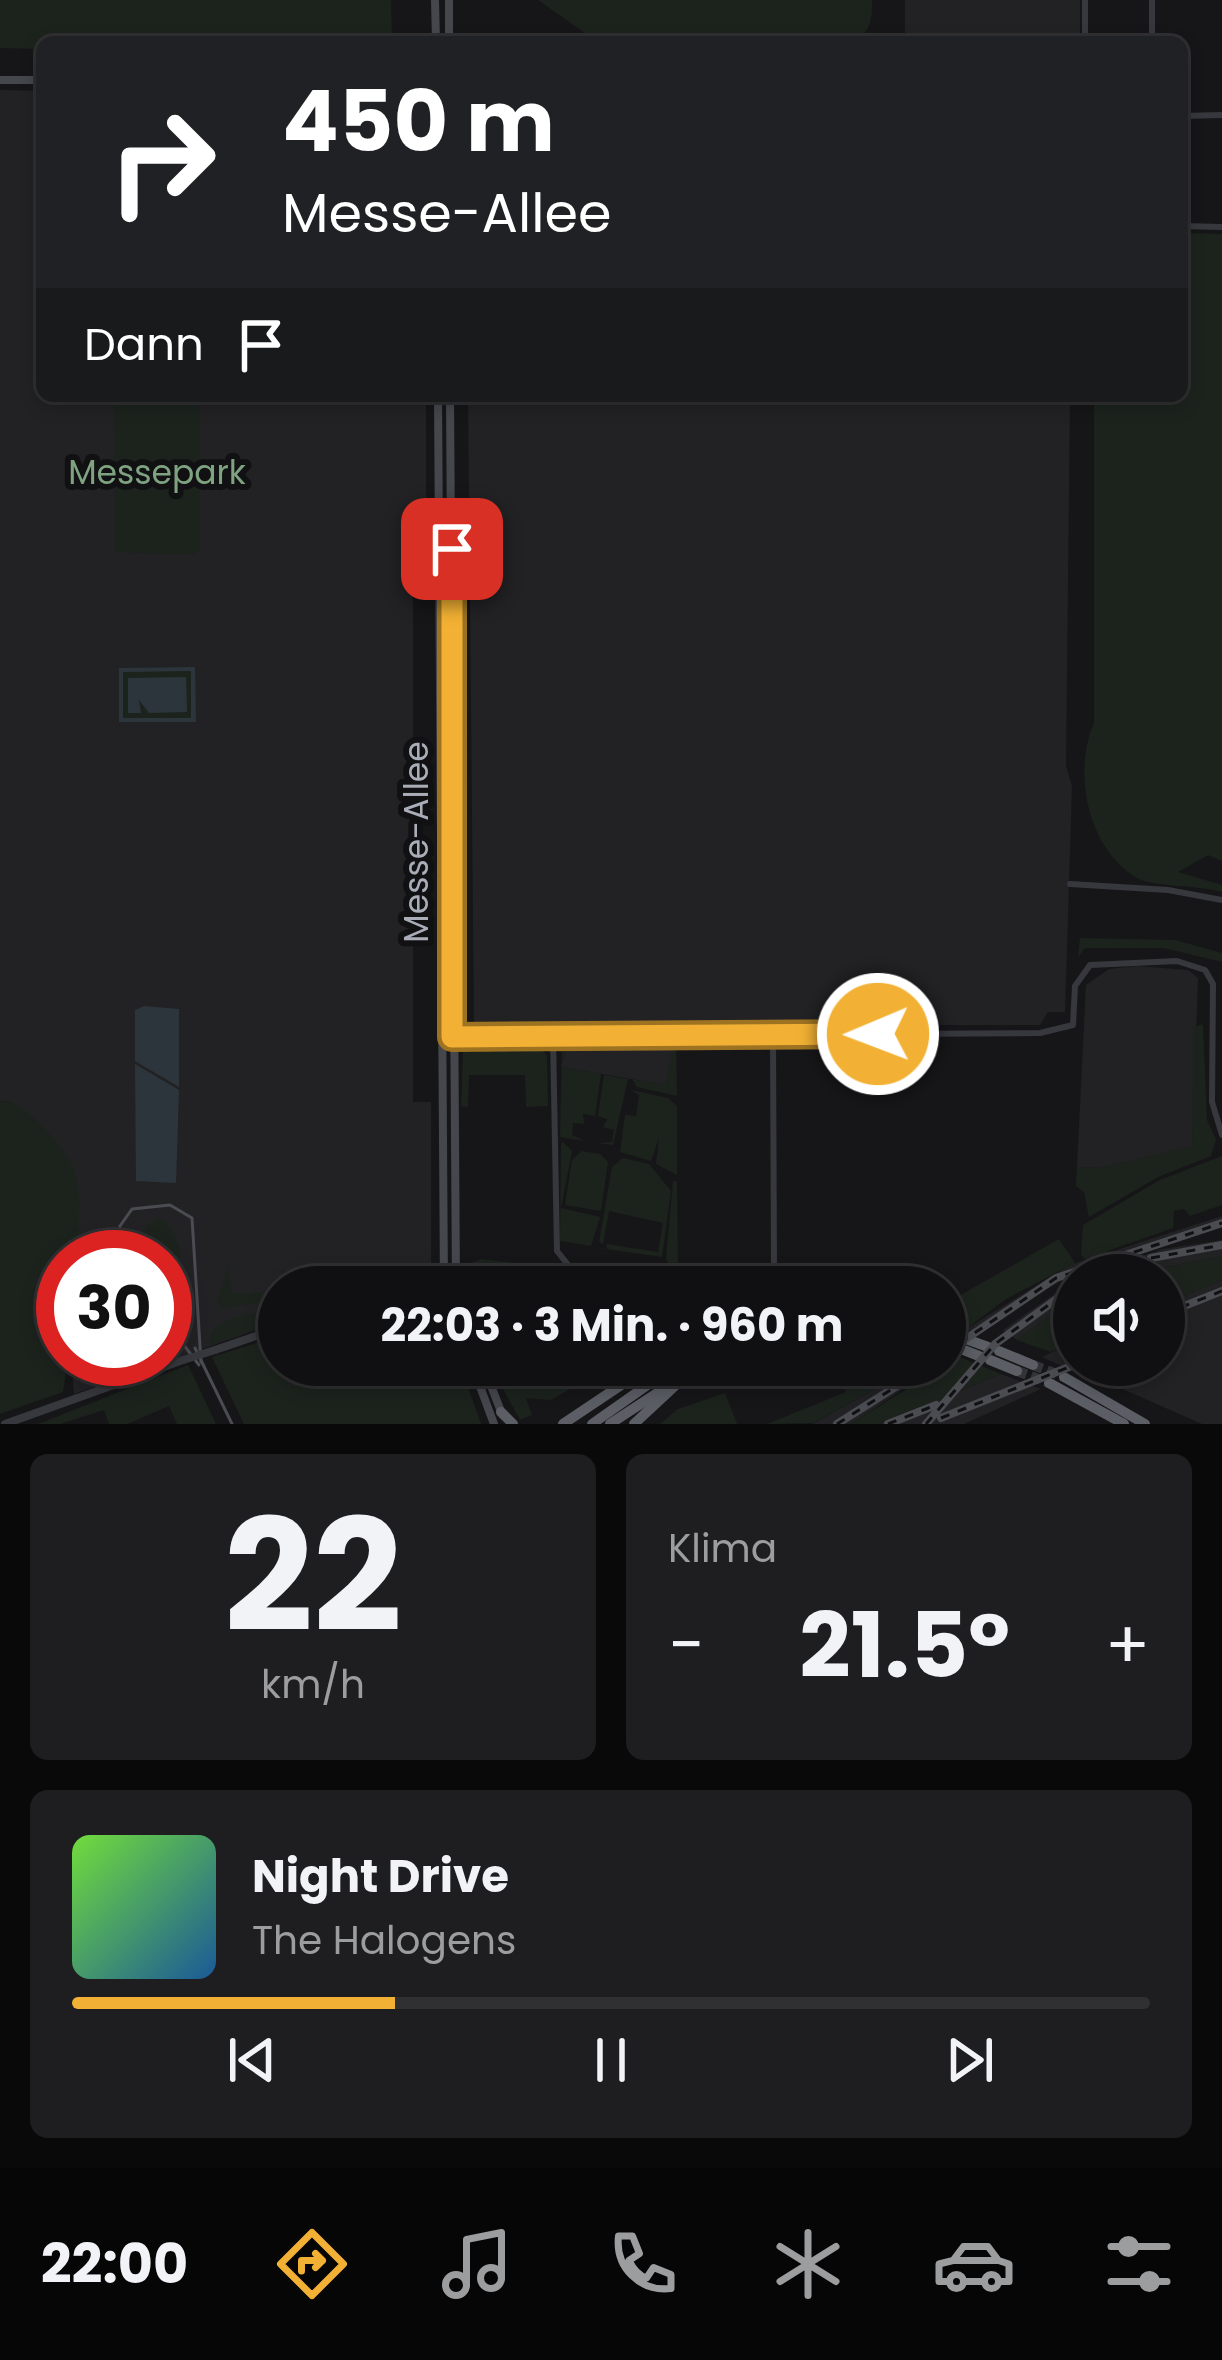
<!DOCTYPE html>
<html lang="de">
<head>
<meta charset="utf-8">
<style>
  :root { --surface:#101012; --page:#1e1e20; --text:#f1f3f6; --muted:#9c9d9f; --line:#303032; --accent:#f2b134 }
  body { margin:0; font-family:Poppins,sans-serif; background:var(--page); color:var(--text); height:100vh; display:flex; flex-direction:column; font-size:45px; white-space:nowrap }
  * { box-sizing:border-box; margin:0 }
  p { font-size:39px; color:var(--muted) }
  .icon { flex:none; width:66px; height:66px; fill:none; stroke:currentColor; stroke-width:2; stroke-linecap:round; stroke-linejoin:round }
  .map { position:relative; height:1424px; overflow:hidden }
  .side { display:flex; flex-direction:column; gap:30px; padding:30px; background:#09090a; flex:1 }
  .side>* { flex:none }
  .guide { position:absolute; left:36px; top:36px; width:1152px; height:366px; border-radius:18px; box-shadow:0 6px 18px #0003,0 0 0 3px var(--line); background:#202124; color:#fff; overflow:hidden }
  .buttons { position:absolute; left:1053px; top:1254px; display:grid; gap:24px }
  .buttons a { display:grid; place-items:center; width:132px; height:132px; border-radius:50%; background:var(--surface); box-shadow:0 6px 18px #0003,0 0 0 3px var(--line); font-size:60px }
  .speed { position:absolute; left:36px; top:1230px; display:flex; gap:24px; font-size:60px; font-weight:700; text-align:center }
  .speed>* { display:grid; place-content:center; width:156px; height:156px; border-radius:50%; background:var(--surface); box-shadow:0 6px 18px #0003,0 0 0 3px var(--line); line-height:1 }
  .speed .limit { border:18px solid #d22; background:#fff; color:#111 }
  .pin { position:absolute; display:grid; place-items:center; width:102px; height:102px; color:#fff; margin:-51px; border-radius:24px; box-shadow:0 6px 18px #0006 }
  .me { position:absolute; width:132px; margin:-66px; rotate:269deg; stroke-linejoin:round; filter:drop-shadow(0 0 9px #0008) }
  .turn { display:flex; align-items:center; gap:42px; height:252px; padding:0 48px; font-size:54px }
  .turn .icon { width:156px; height:156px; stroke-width:2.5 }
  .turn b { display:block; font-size:84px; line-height:102px }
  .then { display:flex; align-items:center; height:114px; padding:0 48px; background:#0003; gap:24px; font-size:45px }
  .big { font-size:90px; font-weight:700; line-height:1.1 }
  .side .widget { flex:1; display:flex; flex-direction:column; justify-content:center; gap:18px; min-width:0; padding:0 42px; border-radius:18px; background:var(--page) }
  .side .dial { align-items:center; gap:0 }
  .dial b { font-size:156px; line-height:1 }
  .song { display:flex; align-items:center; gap:36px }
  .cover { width:144px; height:144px; border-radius:18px; background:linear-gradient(135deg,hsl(100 70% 55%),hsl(210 70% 35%)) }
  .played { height:12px; border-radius:6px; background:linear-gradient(90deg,var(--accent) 30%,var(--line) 30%) }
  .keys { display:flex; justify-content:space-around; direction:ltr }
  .heat { display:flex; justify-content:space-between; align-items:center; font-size:66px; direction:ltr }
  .side .tiles { flex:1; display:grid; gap:30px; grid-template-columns:1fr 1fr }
  .widget:last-child { grid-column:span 2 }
  .trip { position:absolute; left:258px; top:1266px; width:708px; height:120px; border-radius:60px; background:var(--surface); box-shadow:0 6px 18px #0003,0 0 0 3px var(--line); font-weight:700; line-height:120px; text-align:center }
  .dock { display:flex; height:192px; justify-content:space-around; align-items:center; background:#060607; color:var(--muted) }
  .dock .icon { width:84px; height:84px }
  .dock .selected { color:var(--accent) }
  .dock b { font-size:54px; color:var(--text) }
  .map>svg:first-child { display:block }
  .built { fill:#222225 }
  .green { fill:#1c231d }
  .water { fill:#2c353c; fill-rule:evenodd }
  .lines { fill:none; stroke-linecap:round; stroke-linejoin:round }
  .trunk-tunnel { stroke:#333438; stroke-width:10; stroke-dasharray:10 5; stroke-linecap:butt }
  .minor { stroke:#37383d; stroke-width:6 }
  .tertiary { stroke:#37383d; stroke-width:8 }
  .secondary { stroke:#45474d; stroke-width:8 }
  .trunk { stroke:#5b5e65; stroke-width:10 }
  .tram { stroke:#4a4c52; stroke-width:3 }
  .rail-casing { stroke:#4a4c52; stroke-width:8 }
  .rail { stroke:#111113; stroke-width:3; stroke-dasharray:9; stroke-linecap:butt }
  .tertiary-bridge { stroke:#37383d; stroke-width:8 }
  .route-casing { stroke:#9d7322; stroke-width:30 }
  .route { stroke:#f2b134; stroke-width:21 }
  .labels { text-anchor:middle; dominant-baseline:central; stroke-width:12; stroke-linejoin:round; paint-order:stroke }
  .park-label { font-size:33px; fill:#7fa381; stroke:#111113 }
  .street-label { font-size:33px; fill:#a8adb8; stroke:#111113 }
</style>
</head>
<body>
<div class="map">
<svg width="1222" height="1424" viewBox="0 0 1222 1424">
  <rect width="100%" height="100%" fill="#161618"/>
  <g class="built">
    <rect x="905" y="0" width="175" height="42"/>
    <polygon points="0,90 42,91 42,396 426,396 426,501 413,502 413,1102 431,1102 431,1265 378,1287 279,1287 279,1322 74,1394 71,1359 165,1359 165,1257 75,1257 11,1102 0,1101"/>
    <polygon points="468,396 1070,396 1066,766 1072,786 1065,1012 1048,1012 1040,1025 474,1025"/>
    <polygon points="1137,966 1188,970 1198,978 1192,1147 1099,1168 1077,1167 1086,985 1109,969"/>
    <polygon points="655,1048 673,1048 666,1085 561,1067 566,1049"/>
    <polygon points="1222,1216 1222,1226 1074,1274 1012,1308 980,1334 966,1329 1070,1265"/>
    <polygon points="1222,1240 1222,1256 1126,1275 1085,1275 1163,1249"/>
    <polygon points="1074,1280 1074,1298 1017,1340 1003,1330"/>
    <polygon points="1222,1280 1222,1424 1202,1424 1093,1376 1094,1368 1080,1374 1042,1357 1074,1342 1074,1365 1164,1365 1164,1304"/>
    <polygon points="918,1365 939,1365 851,1424 812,1424"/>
    <polygon points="1001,1374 1041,1389 964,1424 878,1424"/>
  </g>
  <g class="green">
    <polygon points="0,0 391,0 392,42 42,42 42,49 0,48"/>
    <path d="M 538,0 L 872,0 C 872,19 871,33 853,42 L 598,42 Z"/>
    <path d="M 1182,233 L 1222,234 L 1222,861 L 1208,855 L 1178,872 L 1222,885 L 1222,892 C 1200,885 1152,887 1137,878 C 1088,849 1072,773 1094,723 L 1094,396 L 1182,396 Z"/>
    <polygon points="114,396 200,396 200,549 195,555 115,552"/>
    <polygon points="442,596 446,596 448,1014"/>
    <polygon points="195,667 196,722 119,722 119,668"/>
    <polygon points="1080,938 1175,940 1222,953 1222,962 1164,948 1085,948 1078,957"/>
    <polygon points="1203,1024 1207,1120 1216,1140 1211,1156 1158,1177 1089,1217 1084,1192 1076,1186 1077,1167 1099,1168 1192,1146 1194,1027"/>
    <polygon points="538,1045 547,1056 548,1106 526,1107 525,1075 469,1075 468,1107 461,1106 463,1051"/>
    <polygon points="676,1045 677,1096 637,1087 632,1079 666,1085 672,1048 565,1049 562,1067 601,1074 595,1116 583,1114 584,1124 573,1123 572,1135 585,1141 560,1137 562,1048"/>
    <polygon points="604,1075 628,1079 613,1145 597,1143 612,1142 614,1130 603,1127 607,1119 598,1116"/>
    <polygon points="631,1090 668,1098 677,1106 677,1175 656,1164 659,1138 651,1161 620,1152 625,1115 636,1116 639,1095"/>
    <path d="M 0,1101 C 19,1102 27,1111 40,1124 C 90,1172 78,1193 78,1257 L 63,1257 L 63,1359 L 68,1359 L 63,1392 L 0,1414 Z"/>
    <polygon points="563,1142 572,1151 561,1208 600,1217 591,1246 560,1241 561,1143"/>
    <polygon points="582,1151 600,1154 608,1162 601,1211 565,1205 572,1160"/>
    <polygon points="1222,1156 1222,1205 1190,1216 1184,1209 1174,1211 1173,1228 1085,1259 1081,1255 1083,1225 1160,1180"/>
    <polygon points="623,1158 649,1164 671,1191 662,1257 607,1249 606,1244 658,1252 663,1223 609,1211 603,1244 599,1242 612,1167"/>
    <polygon points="673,1181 677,1181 678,1270 723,1276 737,1286 764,1281 762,1287 667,1281 674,1278 666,1259"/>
    <path d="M 158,1217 C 190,1234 185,1297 165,1322 L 165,1257 L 137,1257 L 146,1227 Z"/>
    <polygon points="1059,1239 1075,1263 1006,1299 966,1329 945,1318 945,1304"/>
    <polygon points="1222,1256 1222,1280 1164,1304 1164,1275 1126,1275"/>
    <polygon points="481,1259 540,1266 632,1287 466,1287 463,1267"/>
    <polygon points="228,1263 231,1293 279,1293 279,1299 222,1309 217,1302"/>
    <polygon points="1074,1298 1074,1342 1051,1352 1017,1340"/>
    <path d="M 279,1311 L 279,1322 L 209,1345 C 210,1315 254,1313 279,1311 Z"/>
    <polygon points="279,1336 279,1365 460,1365 481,1424 244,1424 212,1357"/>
    <polygon points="165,1347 179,1355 91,1385 103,1364 115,1368 109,1359 165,1359"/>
    <polygon points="950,1353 1001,1374 878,1424 851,1424 945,1365"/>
    <polygon points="188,1365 216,1424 177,1424 169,1406 127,1424 109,1424 104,1410 60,1424 38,1424"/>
    <polygon points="490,1365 612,1365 551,1400 526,1398 532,1415 520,1420"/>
    <polygon points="837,1365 918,1365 813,1423 767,1424 846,1392"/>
    <polygon points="725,1393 737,1424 660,1424 678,1409"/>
  </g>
  <g class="water">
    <path d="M 195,667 L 196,722 L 119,722 L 119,668 ZM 191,671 L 191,718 L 123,718 L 123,672 Z"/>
    <polygon points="186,677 187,712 149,713 139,700 141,713 128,713 128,678"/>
    <polygon points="144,1006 179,1009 179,1087 135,1061 135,1010"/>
    <polygon points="135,1064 179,1090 176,1183 136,1181"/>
  </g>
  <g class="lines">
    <g class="trunk-tunnel">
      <polyline points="1033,1365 1064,1377"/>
      <polyline points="1017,1371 1049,1383"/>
    </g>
    <g class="minor">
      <polyline points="1085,0 1085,42"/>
      <polyline points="1152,0 1152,42"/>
      <polyline points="1182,116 1222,115"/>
      <polyline points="1182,226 1222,227"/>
      <polyline points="1070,884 1168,890 1222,900"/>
      <polyline points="441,1037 1040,1033 1073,1025 1075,986 1090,965 1177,961 1205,970 1213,984 1212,1102 1222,1135"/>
      <polyline points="553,1037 557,1251 569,1266 582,1270 674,1287"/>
      <polyline points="768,1287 774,1270 773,1036"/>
    </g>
    <g class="tertiary">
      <polyline points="409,1287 446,1278"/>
      <polyline points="215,1350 279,1328"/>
      <polyline points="5,1424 183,1360"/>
    </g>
    <g class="secondary">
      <polyline points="435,0 436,42"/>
      <polyline points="449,0 449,42"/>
      <polyline points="0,80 42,80"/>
      <polyline points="438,396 444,1287"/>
      <polyline points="450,396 456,1287"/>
      <polyline points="472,1365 494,1424"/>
      <polyline points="483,1365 502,1414"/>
    </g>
    <g class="trunk">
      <polyline points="945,1332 961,1338"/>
      <polyline points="966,1339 988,1347"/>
      <polyline points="956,1347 979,1356"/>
      <polyline points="999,1351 1033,1365"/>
      <polyline points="990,1360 1017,1371"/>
      <polyline points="1064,1377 1145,1424"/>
      <polyline points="1049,1383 1124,1424"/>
      <polyline points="501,1412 513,1424"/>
      <polyline points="563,1424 651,1365"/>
      <polyline points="592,1424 676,1365"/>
      <polyline points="610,1424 700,1365"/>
      <polyline points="634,1424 679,1382"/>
    </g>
    <g class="tram">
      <polyline points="119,1257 120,1226 132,1209 170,1205 192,1218 201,1362"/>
      <polyline points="165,1338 183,1344 199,1365"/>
      <polyline points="195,1348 232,1424"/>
    </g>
    <defs>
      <g id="rail">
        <polyline points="1151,1258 1222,1245"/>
        <polyline points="1164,1314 1222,1291"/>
        <polyline points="945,1353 1056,1278 1222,1223"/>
        <polyline points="941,1418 1074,1365"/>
        <polyline points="837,1424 930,1365"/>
        <polyline points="888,1424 936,1405"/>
        <polyline points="926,1424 995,1344 1069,1290"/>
      </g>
    </defs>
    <use href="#rail" class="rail-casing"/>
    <use href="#rail" class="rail"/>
    <polyline class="tertiary-bridge" points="183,1360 215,1350"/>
  </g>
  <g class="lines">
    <defs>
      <polyline id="route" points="452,549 452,1037 878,1034"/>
    </defs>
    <use href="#route" class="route-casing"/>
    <use href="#route" class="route"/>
  </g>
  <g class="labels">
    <g class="park-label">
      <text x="157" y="472">Messepark</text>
    </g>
    <g class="street-label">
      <text transform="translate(416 842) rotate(-90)">Messe-Allee</text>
    </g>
  </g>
</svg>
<div class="buttons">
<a><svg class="icon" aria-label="sound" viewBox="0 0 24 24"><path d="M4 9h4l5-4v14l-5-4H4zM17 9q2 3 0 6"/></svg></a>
</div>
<div class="speed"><div class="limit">30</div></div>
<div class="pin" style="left:452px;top:549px;background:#d93025"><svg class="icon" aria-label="arrive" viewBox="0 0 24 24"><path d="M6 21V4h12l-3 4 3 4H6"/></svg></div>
<svg class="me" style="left:878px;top:1034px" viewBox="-20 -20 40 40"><circle r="17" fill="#f2b134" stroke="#fff" stroke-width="3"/><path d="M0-11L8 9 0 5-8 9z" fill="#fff"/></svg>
<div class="trip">22:03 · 3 Min. · 960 m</div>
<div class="guide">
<div class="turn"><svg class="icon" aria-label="right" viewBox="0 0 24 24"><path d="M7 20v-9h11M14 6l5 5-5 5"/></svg><div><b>450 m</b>Messe-Allee</div></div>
<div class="then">Dann<svg class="icon" aria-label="arrive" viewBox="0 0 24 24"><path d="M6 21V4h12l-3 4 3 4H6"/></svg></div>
</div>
</div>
<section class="side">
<div class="tiles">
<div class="widget dial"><b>22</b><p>km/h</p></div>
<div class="widget"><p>Klima</p>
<div class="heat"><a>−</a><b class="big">21.5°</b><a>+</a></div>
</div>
<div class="widget">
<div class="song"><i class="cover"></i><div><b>Night Drive</b><p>The Halogens</p></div></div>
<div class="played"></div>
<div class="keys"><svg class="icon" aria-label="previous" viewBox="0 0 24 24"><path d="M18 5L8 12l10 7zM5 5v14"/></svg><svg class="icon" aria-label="pause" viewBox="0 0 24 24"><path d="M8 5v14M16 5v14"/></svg><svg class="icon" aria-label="next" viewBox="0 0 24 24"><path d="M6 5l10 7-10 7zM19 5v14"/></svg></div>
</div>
</div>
</section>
<nav class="dock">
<b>22:00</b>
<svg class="icon selected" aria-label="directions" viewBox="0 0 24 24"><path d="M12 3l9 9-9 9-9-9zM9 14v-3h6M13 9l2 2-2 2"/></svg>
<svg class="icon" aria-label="music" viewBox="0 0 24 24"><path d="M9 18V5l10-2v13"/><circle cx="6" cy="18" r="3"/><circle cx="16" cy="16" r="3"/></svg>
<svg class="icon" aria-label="phone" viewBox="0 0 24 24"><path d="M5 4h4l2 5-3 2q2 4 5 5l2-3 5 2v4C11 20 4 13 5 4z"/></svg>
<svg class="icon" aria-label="climate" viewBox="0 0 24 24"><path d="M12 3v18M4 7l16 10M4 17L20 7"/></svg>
<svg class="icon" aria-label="car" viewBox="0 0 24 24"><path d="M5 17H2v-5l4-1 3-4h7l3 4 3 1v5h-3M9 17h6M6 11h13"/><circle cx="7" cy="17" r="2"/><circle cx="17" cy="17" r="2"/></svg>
<svg class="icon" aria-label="filters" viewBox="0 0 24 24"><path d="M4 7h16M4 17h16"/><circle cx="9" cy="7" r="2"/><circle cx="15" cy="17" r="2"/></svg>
</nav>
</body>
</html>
